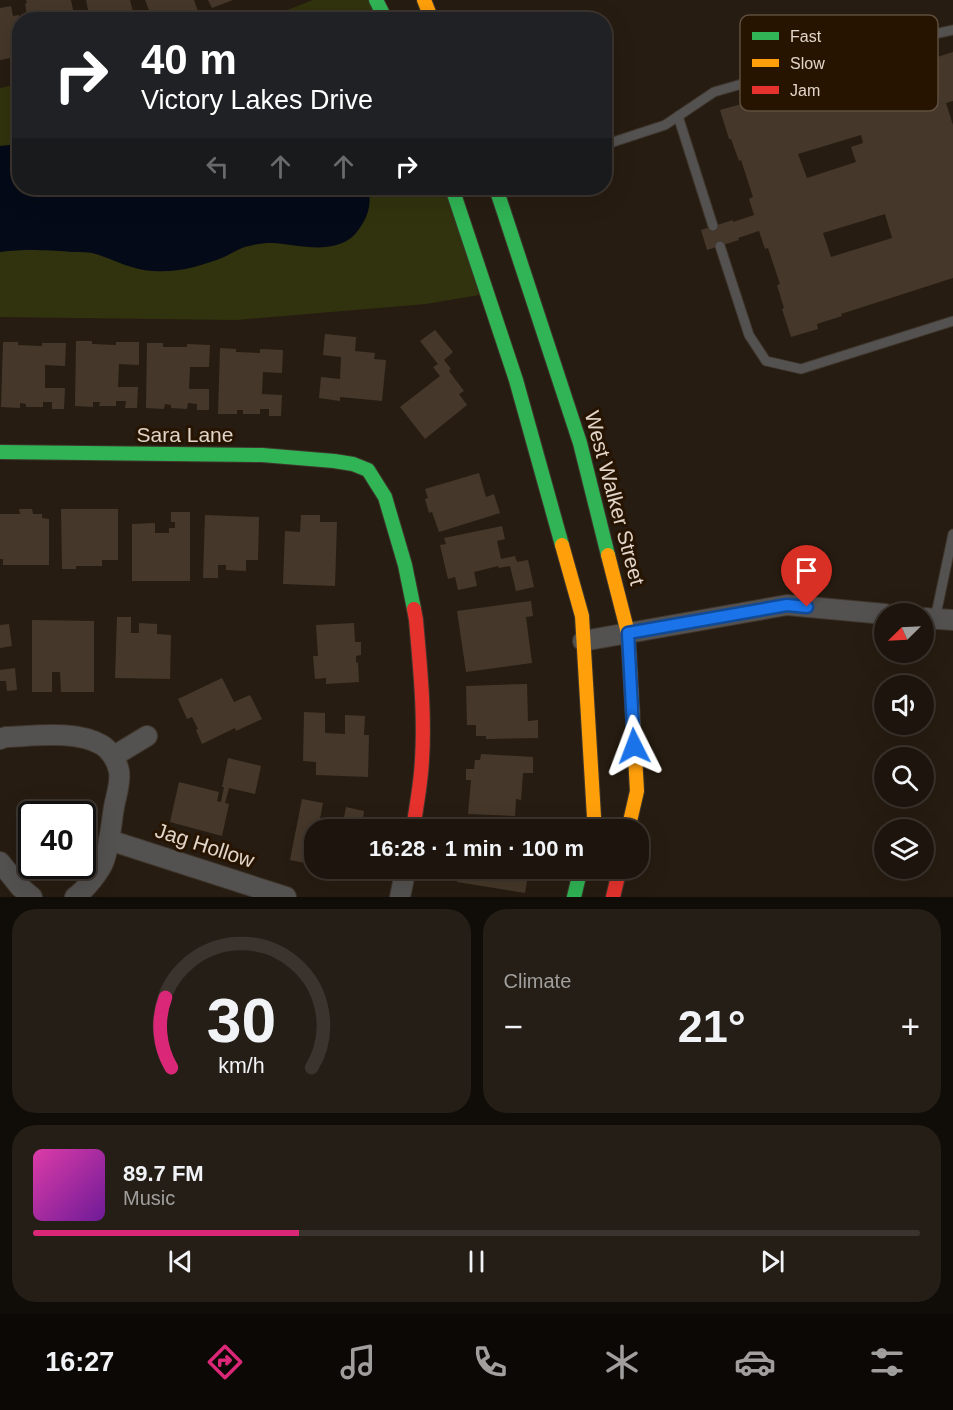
<!DOCTYPE html>
<html lang="en">
<head>
<meta charset="utf-8">
<style>
  :root { --surface:#1d150d; --page:#251e16; --text:#f1f3f6; --muted:#a09f9d; --line:#3b342e; --accent:#db2777 }
  body { margin:0; font-family:Helvetica,sans-serif; background:var(--page); color:var(--text); height:100vh; display:flex; flex-direction:column; font-size:22px; white-space:nowrap }
  * { box-sizing:border-box; margin:0 }
  p { font-size:20px; color:var(--muted) }
  .icon { flex:none; width:33px; height:33px; fill:none; stroke:currentColor; stroke-width:2; stroke-linecap:round; stroke-linejoin:round }
  .map { position:relative; height:897px; overflow:hidden }
  .details { display:flex; flex-direction:column; gap:12px; padding:12px; background:#100c07; flex:1 }
  .details>* { flex:none }
  .top-card { position:absolute; left:12px; top:12px; width:600px; height:183px; border-radius:24px; box-shadow:0 6px 24px #0002,0 0 0 2px var(--line); background:#202124; color:#fff; overflow:hidden }
  .needle { width:39px; rotate:246deg }
  .buttons { position:absolute; left:874px; top:603px; display:grid; gap:12px }
  .buttons a { display:grid; place-items:center; width:60px; height:60px; border-radius:50%; background:var(--surface); box-shadow:0 6px 24px #0002,0 0 0 2px var(--line); font-size:30px }
  .speed { position:absolute; left:18px; top:801px; display:flex; gap:12px; font-size:30px; font-weight:700; text-align:center }
  .speed>* { display:grid; place-content:center; width:78px; height:78px; border-radius:50%; background:var(--surface); box-shadow:0 6px 24px #0002,0 0 0 2px var(--line); line-height:1 }
  .speed .limit { border:3px solid #111; border-radius:9px; background:#fff; color:#111 }
  .pin { position:absolute; display:grid; place-items:center; width:51px; height:51px; color:#fff; margin:-62px -26px; border-radius:50% 50% 50% 0; rotate:-45deg; box-shadow:0 0 6px #0007 }
  .pin .icon { rotate:45deg }
  .me { position:absolute; width:66px; margin:-33px; rotate:357deg; stroke-linejoin:round; filter:drop-shadow(0 0 4px #0008) }
  .turn { display:flex; align-items:center; gap:21px; height:126px; padding:0 30px; font-size:27px }
  .turn .icon { width:78px; height:78px; stroke-width:2.5 }
  .turn b { display:block; font-size:42px; line-height:51px }
  .lanes { display:flex; align-items:center; height:57px; padding:0 30px; background:#0003; justify-content:center; gap:30px; direction:ltr }
  .lanes .off { opacity:.35 }
  .big { font-size:45px; font-weight:800; line-height:1.1 }
  .details .tile { flex:1; display:flex; flex-direction:column; justify-content:center; gap:9px; min-width:0; padding:0 21px; border-radius:24px; background:var(--page) }
  .details .dial { align-items:center; gap:0 }
  .dial svg { height:156px; overflow:visible; fill:none; stroke:var(--line); stroke-width:7; stroke-linecap:round; text-anchor:middle }
  .dial text { fill:var(--text); stroke:none }
  .song { display:flex; align-items:center; gap:18px }
  .cover { width:72px; height:72px; border-radius:9px; background:linear-gradient(135deg,hsl(320 70% 55%),hsl(280 70% 35%)) }
  .played { height:6px; border-radius:3px; background:linear-gradient(90deg,var(--accent) 30%,var(--line) 30%) }
  .keys { display:flex; justify-content:space-around; direction:ltr }
  .heat { display:flex; justify-content:space-between; align-items:center; font-size:33px; direction:ltr }
  .details .tiles { flex:1; display:grid; gap:12px; grid-template-columns:1fr 1fr }
  .tile:last-child { grid-column:span 2 }
  .trip { position:absolute; left:304px; top:819px; width:345px; height:60px; border-radius:24px; background:var(--surface); box-shadow:0 6px 24px #0002,0 0 0 2px var(--line); font-weight:800; line-height:60px; text-align:center }
  .tab-bar { display:flex; height:96px; justify-content:space-around; align-items:center; background:#0c0805; color:var(--muted) }
  .tab-bar .icon { width:42px; height:42px }
  .tab-bar .current { color:var(--accent) }
  .tab-bar b { font-size:27px; color:var(--text) }
  .map>svg:first-child { display:block }
  .green { fill:#31330e }
  .water { fill:#040a17 }
  .building { fill:#45382a; fill-rule:evenodd }
  .lines { fill:none; stroke-linecap:round; stroke-linejoin:round }
  .lane-casing { stroke:#3f362c; stroke-width:11 }
  .street-casing { stroke:#3f362c; stroke-width:22 }
  .fast-casing { stroke:#3f362c; stroke-width:16 }
  .slow-casing { stroke:#3f362c; stroke-width:16 }
  .jam-casing { stroke:#3f362c; stroke-width:16 }
  .lane { stroke:#545151; stroke-width:9 }
  .street { stroke:#545151; stroke-width:20 }
  .fast { stroke:#30b455; stroke-width:14 }
  .slow { stroke:#ff9f0a; stroke-width:14 }
  .jam { stroke:#e5322d; stroke-width:14 }
  .route-casing { stroke:#114b97; stroke-width:15 }
  .route { stroke:#1a73e8; stroke-width:10 }
  .labels { text-anchor:middle; dominant-baseline:central; stroke-width:6; stroke-linejoin:round; paint-order:stroke }
  .street-label { font-size:21px; fill:#e1d4c8; stroke:#261401 }
  .key { fill:#261401; stroke:#5e4e3d; stroke-width:1.5 }
  .key-label { font-size:16px; fill:#e1d4c8 }
</style>
</head>
<body>
<div class="map">
<svg width="953" height="897" viewBox="0 0 953 897">
  <rect width="100%" height="100%" fill="#271c11"/>
  <g class="green">
    <polygon points="313,0 370,0 379,20 262,20"/>
    <polygon points="19,84 20,188 445,188 479,295 426,304 236,320 0,317 0,88"/>
  </g>
  <path class="water" d="M 19,144 L 20,188 L 368,188 C 371,200 370,211 363,223 C 359,229 355,236 348,240 C 325,254 296,244 272,243 C 264,243 256,244 249,246 C 239,248 233,253 224,257 C 202,266 176,273 153,271 C 132,270 115,260 96,254 C 89,252 81,252 73,252 C 48,250 25,249 0,252 L 0,146 Z"/>
  <g class="building">
    <polygon points="26,0 71,0 75,20 28,20 25,4 27,3"/>
    <polygon points="86,0 130,0 135,20 90,20"/>
    <polygon points="145,0 194,0 201,20 153,20"/>
    <polygon points="208,0 233,0 212,8"/>
    <polygon points="11,6 13,16 19,15 20,20 20,56 0,60 0,8"/>
    <path d="M 953,52 L 953,101 L 946,103 L 953,125 L 953,278 L 841,314 L 842,316 L 817,324 L 818,329 L 791,337 L 782,309 L 784,308 L 777,285 L 780,284 L 768,248 L 765,249 L 759,231 L 738,238 L 739,240 L 707,250 L 701,230 L 733,220 L 733,222 L 754,215 L 749,199 L 753,197 L 741,160 L 739,161 L 731,139 L 729,139 L 720,110 L 745,103 L 746,107 L 772,99 L 772,102 L 891,64 L 893,71 ZM 861,135 L 863,143 L 851,147 L 856,162 L 807,178 L 798,154 ZM 885,214 L 892,238 L 831,257 L 823,233 Z"/>
    <polygon points="435,330 453,352 444,360 451,369 449,371 464,391 459,394 467,405 425,439 400,407 440,376 433,367 438,364 420,341"/>
    <polygon points="325,334 356,337 355,351 375,353 374,359 386,360 382,401 340,397 340,401 319,398 321,377 340,379 341,357 323,355"/>
    <polygon points="76,341 92,341 92,344 116,345 116,342 139,342 139,365 119,364 118,387 138,387 137,408 125,408 126,401 116,401 116,406 99,406 100,402 93,402 93,407 75,406"/>
    <polygon points="3,342 18,342 18,345 42,346 42,343 66,343 65,366 45,365 45,388 65,388 64,409 52,409 52,402 43,402 43,407 26,407 26,404 20,403 20,408 1,407"/>
    <polygon points="147,343 163,343 163,347 187,347 187,344 210,345 209,367 190,367 189,389 209,389 209,410 197,410 197,404 188,403 187,409 171,408 171,405 165,404 164,409 146,408"/>
    <polygon points="220,348 236,349 236,352 260,353 260,349 283,350 282,373 263,372 262,394 282,395 281,416 269,416 269,409 260,409 260,414 243,414 243,410 237,410 237,414 218,414"/>
    <polygon points="479,473 486,497 494,494 500,513 439,532 432,512 429,513 425,499 428,498 425,489"/>
    <polygon points="19,509 32,509 33,514 42,514 42,518 49,519 49,565 3,565 3,559 0,559 0,514 20,514"/>
    <polygon points="61,509 118,509 118,560 102,560 102,566 76,566 76,569 62,569"/>
    <polygon points="171,512 190,512 190,581 132,581 132,524 155,523 155,533 169,533 169,528 175,528 175,522 171,522"/>
    <polygon points="205,515 259,517 258,560 246,560 246,571 226,570 226,565 218,565 218,578 203,578"/>
    <polygon points="301,515 320,515 320,522 337,522 335,586 283,584 285,531 300,532"/>
    <polygon points="502,526 505,539 497,541 501,559 515,556 517,562 528,560 534,587 516,591 510,566 499,568 498,566 474,572 477,586 458,590 455,577 448,579 440,545 446,544 444,538"/>
    <polygon points="531,601 533,616 526,617 532,663 466,672 457,611"/>
    <polygon points="117,617 131,617 131,633 139,633 139,623 157,624 157,634 171,635 170,679 115,678"/>
    <polygon points="32,620 94,621 94,692 61,692 60,672 52,672 52,692 32,692"/>
    <polygon points="354,623 355,642 361,642 361,655 356,656 356,663 358,662 359,682 326,684 326,678 315,679 313,656 318,656 316,625"/>
    <polygon points="9,624 12,646 0,648 0,625"/>
    <polygon points="15,668 17,690 7,691 6,681 0,681 0,670"/>
    <polygon points="222,678 234,702 250,695 262,719 236,731 235,728 202,744 196,730 198,729 192,717 187,719 178,699"/>
    <polygon points="527,684 528,721 538,720 538,738 486,739 486,736 476,736 476,725 467,725 466,686"/>
    <polygon points="304,712 325,713 325,733 345,734 345,715 365,716 364,735 369,735 368,777 316,775 316,762 303,761"/>
    <polygon points="481,754 533,757 533,773 523,773 521,800 516,799 515,816 468,814 471,780 466,780 466,769 474,769 475,760 480,760"/>
    <polygon points="228,758 261,766 255,794 229,788 225,803 229,804 222,836 170,822 179,782 219,792 217,801 221,802 224,787 222,787"/>
    <polygon points="302,799 323,803 319,824 342,828 346,807 364,811 363,819 358,819 356,830 315,830 315,865 290,860"/>
    <polygon points="459,868 529,869 525,893 457,882"/>
  </g>
  <g class="lines">
    <defs>
      <g id="lane">
        <polyline points="678,116 713,226"/>
        <polyline points="604,145 665,125 714,92 856,51 953,30"/>
        <polyline points="720,246 749,335 766,361 801,369 953,321"/>
        <polyline points="935,619 953,534"/>
      </g>
      <g id="street">
        <polyline points="924,618 953,620"/>
        <polyline points="583,641 787,605 885,614"/>
        <path d="M 0,739 L 6,737 C 35,736 76,730 102,745 C 110,750 117,761 119,771 C 121,783 116,796 114,807 C 111,825 110,844 104,861 C 100,872 84,891 75,897"/>
        <polyline points="114,756 147,736"/>
        <polyline points="109,840 286,897"/>
        <polyline points="0,862 20,887 32,897"/>
        <polyline points="400,897 406,868"/>
      </g>
      <g id="fast">
        <polyline points="376,0 386,20"/>
        <polyline points="452,188 516,380 562,545"/>
        <polyline points="496,188 580,443 608,555"/>
        <polyline points="0,452 262,455 334,461 353,464 368,470 385,497 405,565 414,609"/>
        <polyline points="574,897 581,868"/>
      </g>
      <g id="slow">
        <polyline points="424,0 432,20"/>
        <polyline points="562,545 582,616 594,817 591,830"/>
        <polyline points="608,555 628,633 637,791 628,830"/>
      </g>
      <g id="jam">
        <path d="M 413,830 C 416,807 421,784 422,760 C 425,713 420,667 416,620 L 414,609"/>
        <polyline points="613,897 620,868"/>
      </g>
    </defs>
    <use href="#lane" class="lane-casing"/>
    <use href="#street" class="street-casing"/>
    <use href="#fast" class="fast-casing"/>
    <use href="#slow" class="slow-casing"/>
    <use href="#jam" class="jam-casing"/>
    <use href="#lane" class="lane"/>
    <use href="#street" class="street"/>
    <use href="#fast" class="fast"/>
    <use href="#slow" class="slow"/>
    <use href="#jam" class="jam"/>
  </g>
  <g class="lines">
    <defs>
      <polyline id="route" points="634,746 628,633 787,605 807,607"/>
    </defs>
    <use href="#route" class="route-casing"/>
    <use href="#route" class="route"/>
  </g>
  <g class="labels">
    <g class="street-label">
      <text x="185" y="434">Sara Lane</text>
      <text transform="translate(615 498) rotate(75)">West Walker Street</text>
      <text transform="translate(205 845) rotate(18)">Jag Hollow</text>
    </g>
  </g>
  <rect x="740" y="15" width="198" height="96" rx="9" class="key"/>
  <rect x="752" y="32" width="27" height="8" fill="#30b455"/>
  <rect x="752" y="59" width="27" height="8" fill="#ff9f0a"/>
  <rect x="752" y="86" width="27" height="8" fill="#e5322d"/>
  <g class="key-label">
    <text x="790" y="42">Fast</text>
    <text x="790" y="69">Slow</text>
    <text x="790" y="96">Jam</text>
  </g>
</svg>
<div class="buttons">
<a><svg class="needle" viewBox="-14 -14 28 28"><path d="M0-13l5 13h-10z" fill="#e53935"/><path d="M0 13l5-13h-10z" fill="#a09f9d"/></svg></a>
<a><svg class="icon" aria-label="sound" viewBox="0 0 24 24"><path d="M4 9h4l5-4v14l-5-4H4zM17 9q2 3 0 6"/></svg></a>
<a><svg class="icon" aria-label="search" viewBox="0 0 24 24"><circle cx="10" cy="10" r="6"/><path d="M15 15l6 6"/></svg></a>
<a><svg class="icon" aria-label="layers" viewBox="0 0 24 24"><path d="M12 4l9 5-9 5-9-5zM3 14l9 5 9-5"/></svg></a>
</div>
<div class="speed"><div class="limit">40</div></div>
<div class="pin" style="left:807px;top:607px;background:#d93025"><svg class="icon" aria-label="arrive" viewBox="0 0 24 24"><path d="M6 21V4h12l-3 4 3 4H6"/></svg></div>
<svg class="me" style="left:634px;top:746px" viewBox="-20 -20 40 40"><path d="M0-17L14 15 0 8-14 15z" fill="#1a73e8" stroke="#fff" stroke-width="4"/></svg>
<div class="trip">16:28 · 1 min · 100 m</div>
<div class="top-card">
<div class="turn"><svg class="icon" aria-label="right" viewBox="0 0 24 24"><path d="M7 20v-9h11M14 6l5 5-5 5"/></svg><div><b>40 m</b>Victory Lakes Drive</div></div>
<div class="lanes"><svg class="icon off" aria-label="left" viewBox="0 0 24 24"><path d="M17 20v-9H6M10 6l-5 5 5 5"/></svg><svg class="icon off" aria-label="ahead" viewBox="0 0 24 24"><path d="M12 20V5M6 11l6-6 6 6"/></svg><svg class="icon off" aria-label="ahead" viewBox="0 0 24 24"><path d="M12 20V5M6 11l6-6 6 6"/></svg><svg class="icon" aria-label="right" viewBox="0 0 24 24"><path d="M7 20v-9h11M14 6l5 5-5 5"/></svg></div>
</div>
</div>
<section class="details">
<div class="tiles">
<div class="tile dial"><svg viewBox="0 0 100 80">
<path d="M14 69A42 42 0 1 1 86 69"/>
<path d="M14 69A42 42 0 0 1 11 33" stroke="#db2777"/>
<text x="50" y="56" font-size="32" font-weight="700">30</text>
<text x="50" y="72" font-size="11">km/h</text>
</svg></div>
<div class="tile"><p>Climate</p>
<div class="heat"><a>−</a><b class="big">21°</b><a>+</a></div>
</div>
<div class="tile">
<div class="song"><i class="cover"></i><div><b>89.7 FM</b><p>Music</p></div></div>
<div class="played"></div>
<div class="keys"><svg class="icon" aria-label="previous" viewBox="0 0 24 24"><path d="M18 5L8 12l10 7zM5 5v14"/></svg><svg class="icon" aria-label="pause" viewBox="0 0 24 24"><path d="M8 5v14M16 5v14"/></svg><svg class="icon" aria-label="next" viewBox="0 0 24 24"><path d="M6 5l10 7-10 7zM19 5v14"/></svg></div>
</div>
</div>
</section>
<nav class="tab-bar">
<b>16:27</b>
<svg class="icon current" aria-label="directions" viewBox="0 0 24 24"><path d="M12 3l9 9-9 9-9-9zM9 14v-3h6M13 9l2 2-2 2"/></svg>
<svg class="icon" aria-label="music" viewBox="0 0 24 24"><path d="M9 18V5l10-2v13"/><circle cx="6" cy="18" r="3"/><circle cx="16" cy="16" r="3"/></svg>
<svg class="icon" aria-label="phone" viewBox="0 0 24 24"><path d="M5 4h4l2 5-3 2q2 4 5 5l2-3 5 2v4C11 20 4 13 5 4z"/></svg>
<svg class="icon" aria-label="climate" viewBox="0 0 24 24"><path d="M12 3v18M4 7l16 10M4 17L20 7"/></svg>
<svg class="icon" aria-label="car" viewBox="0 0 24 24"><path d="M5 17H2v-5l4-1 3-4h7l3 4 3 1v5h-3M9 17h6M6 11h13"/><circle cx="7" cy="17" r="2"/><circle cx="17" cy="17" r="2"/></svg>
<svg class="icon" aria-label="filters" viewBox="0 0 24 24"><path d="M4 7h16M4 17h16"/><circle cx="9" cy="7" r="2"/><circle cx="15" cy="17" r="2"/></svg>
</nav>
</body>
</html>
